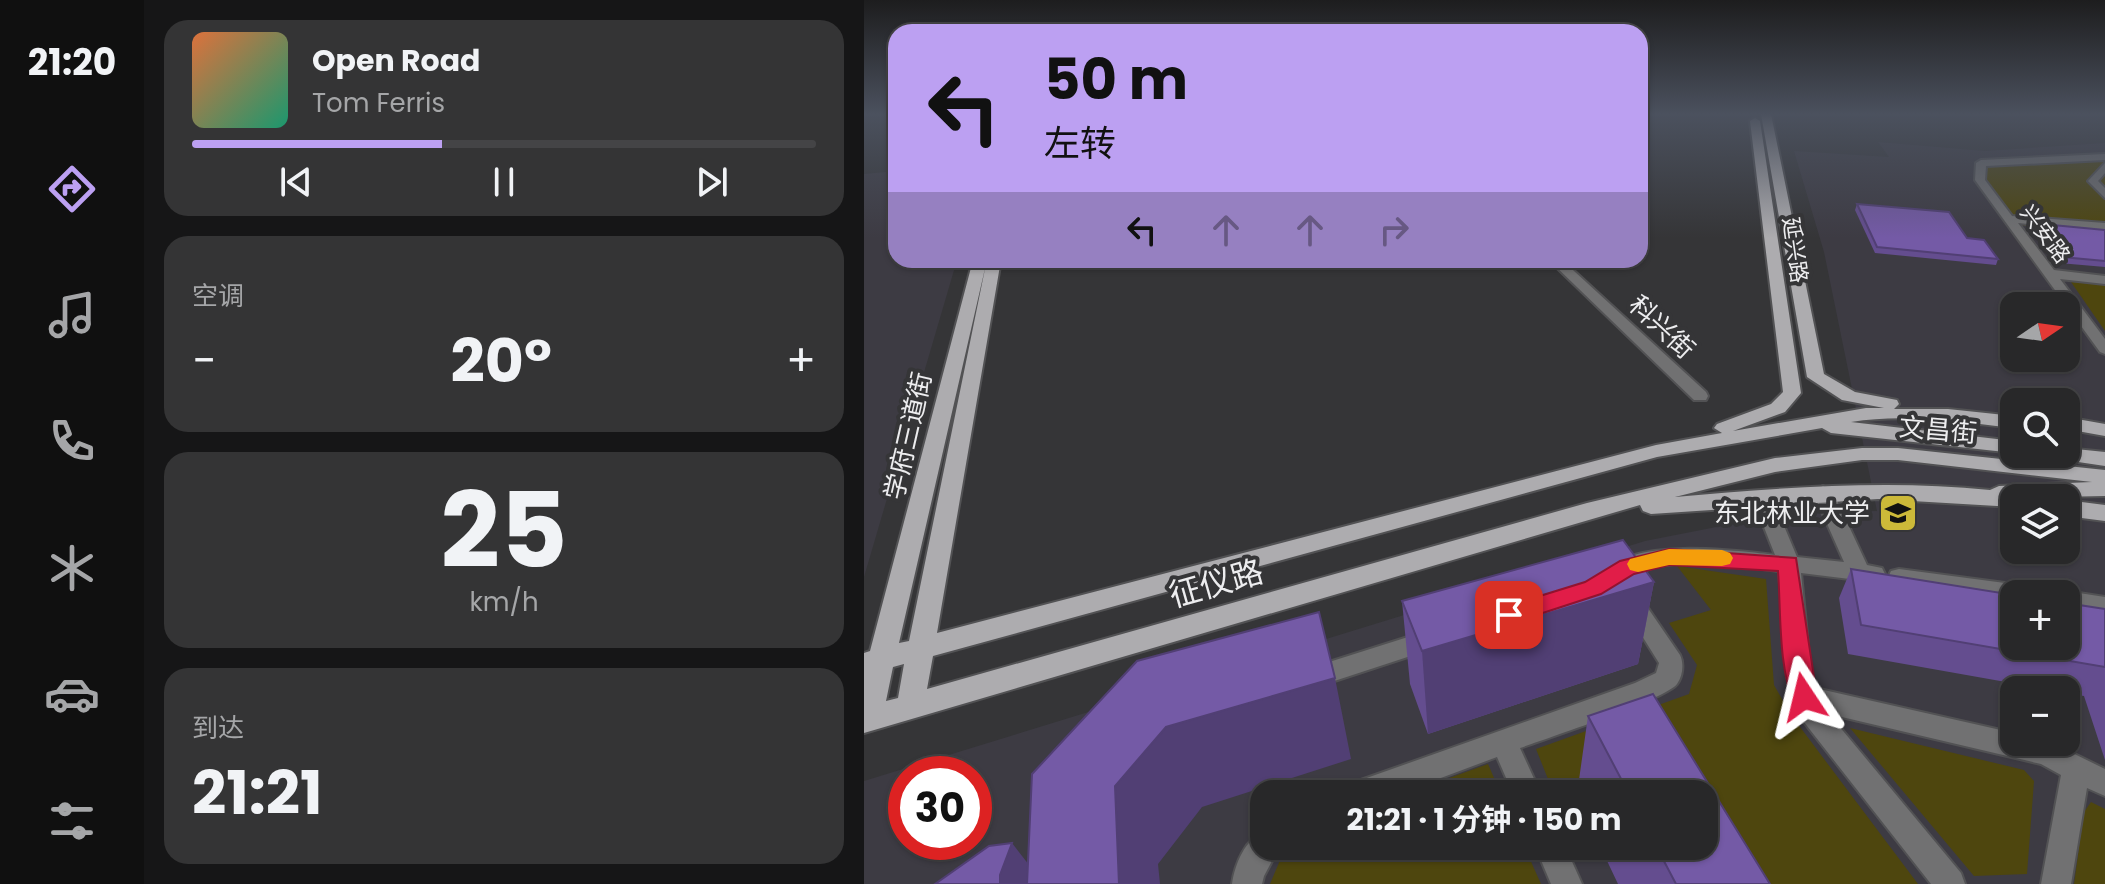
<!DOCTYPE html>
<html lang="zh">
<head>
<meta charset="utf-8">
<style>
  :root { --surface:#282829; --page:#343435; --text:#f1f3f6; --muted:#a5a6a8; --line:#444446; --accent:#bca0f2 }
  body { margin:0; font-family:Poppins,"Noto Sans SC",sans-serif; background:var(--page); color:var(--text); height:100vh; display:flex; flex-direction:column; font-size:30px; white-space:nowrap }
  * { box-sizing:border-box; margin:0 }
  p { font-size:26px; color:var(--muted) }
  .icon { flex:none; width:44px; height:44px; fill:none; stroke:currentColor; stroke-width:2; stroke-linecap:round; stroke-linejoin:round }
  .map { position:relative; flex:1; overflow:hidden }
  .drawer { display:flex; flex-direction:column; gap:20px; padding:20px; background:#161617; width:720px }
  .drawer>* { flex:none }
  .banner { position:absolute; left:24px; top:24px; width:760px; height:244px; border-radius:24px; box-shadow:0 2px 6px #0004,0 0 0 2px var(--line); background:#bca0f2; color:#111; overflow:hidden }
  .needle { width:52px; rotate:77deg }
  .fabs { position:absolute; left:1136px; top:292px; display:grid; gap:16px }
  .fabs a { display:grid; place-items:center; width:80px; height:80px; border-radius:16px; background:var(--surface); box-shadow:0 2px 6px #0004,0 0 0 2px var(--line); font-size:40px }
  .speed { position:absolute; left:24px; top:756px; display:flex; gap:16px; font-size:40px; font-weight:700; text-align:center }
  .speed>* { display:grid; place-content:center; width:104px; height:104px; border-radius:50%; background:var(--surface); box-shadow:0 2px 6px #0004,0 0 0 2px var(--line); line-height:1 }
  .speed .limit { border:12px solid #d22; background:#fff; color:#111 }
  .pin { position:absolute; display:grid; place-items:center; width:68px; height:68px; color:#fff; margin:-34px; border-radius:16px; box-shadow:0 4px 12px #0006 }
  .me { position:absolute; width:88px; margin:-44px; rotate:350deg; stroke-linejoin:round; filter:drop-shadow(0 0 6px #0008) }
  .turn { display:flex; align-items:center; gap:28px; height:168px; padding:0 24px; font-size:36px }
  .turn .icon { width:104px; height:104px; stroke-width:2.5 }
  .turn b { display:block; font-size:56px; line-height:68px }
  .lanes { display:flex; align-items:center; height:76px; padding:0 24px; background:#0003; justify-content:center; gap:40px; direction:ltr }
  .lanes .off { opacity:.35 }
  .big { font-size:60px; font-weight:700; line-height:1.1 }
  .drawer .card { flex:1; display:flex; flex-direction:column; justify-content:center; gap:12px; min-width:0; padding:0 28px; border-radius:24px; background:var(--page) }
  .drawer .dial { align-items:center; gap:0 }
  .dial b { font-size:104px; line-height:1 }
  .song { display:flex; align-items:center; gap:24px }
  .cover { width:96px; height:96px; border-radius:12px; background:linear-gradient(135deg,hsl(20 70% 55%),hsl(160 70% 35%)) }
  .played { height:8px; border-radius:4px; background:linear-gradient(90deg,var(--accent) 40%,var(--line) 40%) }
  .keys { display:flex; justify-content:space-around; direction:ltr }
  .heat { display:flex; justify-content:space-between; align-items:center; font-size:44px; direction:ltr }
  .trip { position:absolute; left:386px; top:780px; width:468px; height:80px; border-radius:24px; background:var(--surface); box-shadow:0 2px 6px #0004,0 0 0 2px var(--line); font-weight:700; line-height:80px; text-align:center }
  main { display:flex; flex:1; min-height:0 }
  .menu { display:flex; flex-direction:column; width:144px; justify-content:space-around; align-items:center; background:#101010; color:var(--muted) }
  .menu .icon { width:56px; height:56px }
  .menu .on { color:var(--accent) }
  .menu b { font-size:36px; color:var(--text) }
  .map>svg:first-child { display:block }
  .built { fill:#3d3b43; fill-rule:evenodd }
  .green { fill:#4e460e }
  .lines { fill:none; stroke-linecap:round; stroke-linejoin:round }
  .minor-casing { stroke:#525254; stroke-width:4 }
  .major-casing { stroke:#525254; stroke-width:4 }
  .minor { fill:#717172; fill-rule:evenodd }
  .major { fill:#adacaf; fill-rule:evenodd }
  .wall { fill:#644d8f }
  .shaded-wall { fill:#513f74 }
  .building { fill:#745aa6; stroke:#513f74; stroke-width:2 }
  .route { fill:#e11d48; stroke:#92132f; stroke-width:2 }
  .slow { fill:#f59e0b }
  .labels { text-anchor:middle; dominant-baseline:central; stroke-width:8; stroke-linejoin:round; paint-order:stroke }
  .far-street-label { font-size:22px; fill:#ededef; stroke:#353537 }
  .street-label { font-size:26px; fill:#ededef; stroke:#353537 }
  .poi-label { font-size:26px; fill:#ededef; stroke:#353537; text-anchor:end }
  .near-street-label { font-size:32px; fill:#ededef; stroke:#353537 }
</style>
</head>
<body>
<main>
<nav class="menu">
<b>21:20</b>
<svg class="icon on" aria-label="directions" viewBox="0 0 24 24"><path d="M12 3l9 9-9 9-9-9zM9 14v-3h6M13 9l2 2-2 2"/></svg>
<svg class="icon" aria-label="music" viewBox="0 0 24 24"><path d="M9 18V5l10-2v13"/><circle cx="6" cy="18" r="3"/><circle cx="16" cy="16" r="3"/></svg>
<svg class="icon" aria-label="phone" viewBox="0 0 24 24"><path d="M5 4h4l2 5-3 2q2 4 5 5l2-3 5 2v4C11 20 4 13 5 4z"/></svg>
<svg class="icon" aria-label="climate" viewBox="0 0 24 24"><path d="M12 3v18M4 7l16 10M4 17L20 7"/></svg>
<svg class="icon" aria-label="car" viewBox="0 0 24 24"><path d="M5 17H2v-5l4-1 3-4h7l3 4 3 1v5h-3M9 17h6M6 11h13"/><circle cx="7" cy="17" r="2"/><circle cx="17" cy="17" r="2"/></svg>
<svg class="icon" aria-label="filters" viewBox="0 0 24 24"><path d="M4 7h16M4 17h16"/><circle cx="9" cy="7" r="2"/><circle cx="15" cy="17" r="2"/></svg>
</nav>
<section class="drawer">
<div class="card">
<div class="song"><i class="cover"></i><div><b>Open Road</b><p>Tom Ferris</p></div></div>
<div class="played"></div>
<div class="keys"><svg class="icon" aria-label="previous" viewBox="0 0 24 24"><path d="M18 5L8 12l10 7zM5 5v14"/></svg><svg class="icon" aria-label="pause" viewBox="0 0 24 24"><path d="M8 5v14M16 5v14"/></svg><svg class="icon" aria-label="next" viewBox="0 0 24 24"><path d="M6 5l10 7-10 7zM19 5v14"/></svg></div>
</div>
<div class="card"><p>空调</p>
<div class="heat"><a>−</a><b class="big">20°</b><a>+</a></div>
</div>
<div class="card dial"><b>25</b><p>km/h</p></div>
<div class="card"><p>到达</p><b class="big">21:21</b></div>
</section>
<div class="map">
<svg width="1241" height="884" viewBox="0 0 1241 884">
  <rect width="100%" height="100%" fill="#353537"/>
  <g class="built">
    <path d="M 1014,142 L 1121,151 L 1241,143 L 1241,884 L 0,884 L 0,781 L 781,541 L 929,512 L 1013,511 L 960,252 L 930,151 L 1025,157 ZM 1150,306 L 1202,306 L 1202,358 L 1150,358 ZM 1150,402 L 1202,402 L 1202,454 L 1150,454 ZM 1150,498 L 1202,498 L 1202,550 L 1150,550 ZM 1150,594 L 1202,594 L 1202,646 L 1150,646 ZM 1150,690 L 1202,690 L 1202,742 L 1150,742 ZM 42,774 L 110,774 L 110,842 L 42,842 ZM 400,794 L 840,794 L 840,846 L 400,846 Z"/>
    <polygon points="32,171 32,260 93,260 0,577 0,174"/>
  </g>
  <g class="green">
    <polygon points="1241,159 1241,234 1156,225 1121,181 1121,165"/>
    <polygon points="1207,282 1241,285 1241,331"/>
    <polygon points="813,566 902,579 910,685 927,715 1054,884 830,884 840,846 840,794 690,794 672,749 825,694 833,665 805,623 847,610"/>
    <polygon points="986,728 1160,770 1170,781 1163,874 1110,876"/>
    <polygon points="624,764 637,794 541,794"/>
    <polygon points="1227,802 1241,809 1241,884 1210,884 1220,812"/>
    <polygon points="422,846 660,846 677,884 406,884"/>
  </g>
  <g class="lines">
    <defs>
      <g id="minor">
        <polygon points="1241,154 1241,160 1122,166 1121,180 1148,216 1241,223 1241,231 1154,223 1190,270 1241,276 1241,284 1196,279 1241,339 1241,354 1236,352 1111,180 1112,163 1117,160"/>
        <polygon points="1241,163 1241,173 1234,181 1241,188 1241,198 1224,181"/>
        <polygon points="685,260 698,260 842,392 844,396 842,400 830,400"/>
        <path d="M 959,486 L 969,492 L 1003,565 L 1018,568 L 1021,574 L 1018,580 L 1010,582 L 937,573 L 947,677 L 951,688 L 1150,733 L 1150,742 L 1186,742 L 1241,769 L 1241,796 L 1223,788 L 1207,884 L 1177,884 L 1197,775 L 1177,764 L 965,714 L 1097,873 L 1101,884 L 1067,884 L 936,717 L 923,677 L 915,571 C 875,566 834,559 795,566 C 779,569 763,583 747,578 L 744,572 C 764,537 876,551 911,555 L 888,497 L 891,492 L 905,492 L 908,497 L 933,557 L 980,562 L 949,492 Z"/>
        <polygon points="1035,569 1156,585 1164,588 1167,594 1150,594 1150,602 1035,585 1027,583 1024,577 1027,571"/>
        <polygon points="1202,591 1241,597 1241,615 1202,609 1202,594 1194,594"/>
        <path d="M 769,595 L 777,598 L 816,655 C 820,663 819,676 813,684 C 802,699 681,739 656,748 L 677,794 L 649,794 L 633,757 L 534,794 L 483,794 L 487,784 L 497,780 L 771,683 L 792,673 L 795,663 L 758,604 L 761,598 Z"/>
        <polygon points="566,630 574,633 578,640 574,647 449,688 440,684 437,677 440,670"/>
        <path d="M 400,832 L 400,846 L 416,846 L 400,876 L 398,884 L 368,884 C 371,864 381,839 400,832 Z"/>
        <polygon points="671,846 701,846 718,884 687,884"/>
      </g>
      <g id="major">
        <path d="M 897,114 L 907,114 L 960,374 L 991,392 L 1033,400 L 1035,404 L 1030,409 L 1084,409 L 1150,416 L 1150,428 C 1097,422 1040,413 987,422 L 1150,441 L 1150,453 L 967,433 L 958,428 L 793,457 L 69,656 L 63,689 L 723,503 L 911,458 L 998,448 L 1034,448 L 1241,470 L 1241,496 L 1150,498 L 1150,507 L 1014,499 L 787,514 L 779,511 L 776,505 L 0,733 L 0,653 L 6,651 L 109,260 L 137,260 L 73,633 L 792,445 L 858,433 L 850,428 L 853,424 L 907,404 L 919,392 L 886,121 L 891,118 L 896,121 L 937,393 L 921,412 L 869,431 L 1002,408 L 1020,408 L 978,400 L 943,377 ZM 122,264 L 45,641 L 35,643 ZM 998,460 L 1034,460 L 1228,482 L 1135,486 L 1126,490 C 1021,479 916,488 811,497 L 911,472 ZM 40,664 L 34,698 L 22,701 L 29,667 Z"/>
        <polygon points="1202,417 1241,424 1241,436 1202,429"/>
        <polygon points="1202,448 1241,452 1241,466 1194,459 1191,454 1202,454"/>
        <polygon points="1202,500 1241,505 1241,521 1202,516"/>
      </g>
    </defs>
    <use href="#minor" class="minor-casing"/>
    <use href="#major" class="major-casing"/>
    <use href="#minor" class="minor"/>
    <use href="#major" class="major"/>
  </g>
  <g class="wall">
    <polygon points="993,204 1103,238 1134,259 1132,265 1011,253 991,210"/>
    <polygon points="1178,224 1241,230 1241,267 1195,263 1175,229"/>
    <polygon points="987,569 1241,609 1241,760 1220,696 1202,693 1202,690 1187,690 984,654 975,598"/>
    <polygon points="790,582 774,664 564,734 546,684 538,601"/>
    <polygon points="789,694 906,884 754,884 736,846 840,846 840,794 713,794 724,716"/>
  </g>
  <g class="shaded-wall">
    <polygon points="790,582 774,664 564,734 558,651"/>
    <polygon points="471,678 487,759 338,807 294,864 296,884 255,884 251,786 302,727"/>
    <polygon points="148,843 169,870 164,884 136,884 136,875"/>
  </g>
  <g class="building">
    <polygon points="993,204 1085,212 1103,238 1120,240 1134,259 1013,247"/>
    <polygon points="1178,224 1241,230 1241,261 1198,257"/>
    <polygon points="759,540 790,582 558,651 538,601"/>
    <polygon points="987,569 1150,595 1150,646 1202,646 1202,603 1241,609 1241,667 997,625"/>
    <polygon points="455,612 471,678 302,727 251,786 255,884 163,884 168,774 273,661"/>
    <polygon points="789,694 906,884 812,884 792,846 840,846 840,794 765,794 724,716"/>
    <polygon points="148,843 136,875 136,884 71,884 125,846"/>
  </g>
  <linearGradient id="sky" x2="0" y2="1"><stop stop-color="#1d1d1e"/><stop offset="0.48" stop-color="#4b515e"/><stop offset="1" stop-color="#4b515e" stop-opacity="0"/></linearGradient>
  <rect width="1241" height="238" fill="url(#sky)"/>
  <path class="route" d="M 805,549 L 932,558 L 953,697 L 949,705 L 940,708 L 931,705 C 914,670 917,610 914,571 L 805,565 L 770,574 L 737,594 L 645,624 L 637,621 L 633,615 L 637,608 L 721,582 L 756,561 Z"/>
  <polygon class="slow" points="805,549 858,550 866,553 869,558 866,564 858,566 805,565 774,572 766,570 763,564 766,559"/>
  <defs>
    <symbol id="university-square" viewBox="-11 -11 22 22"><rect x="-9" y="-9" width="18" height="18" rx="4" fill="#ccb939" stroke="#353537"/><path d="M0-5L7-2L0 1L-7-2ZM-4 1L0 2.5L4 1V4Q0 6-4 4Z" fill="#111"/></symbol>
  </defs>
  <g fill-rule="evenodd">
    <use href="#university-square" x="1012" y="491" width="44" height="44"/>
  </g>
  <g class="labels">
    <g class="far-street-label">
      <text transform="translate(1181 234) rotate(53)">兴安路</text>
      <text transform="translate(931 250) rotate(82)">延兴路</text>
    </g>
    <g class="street-label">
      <text transform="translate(798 327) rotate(43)">科兴街</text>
      <text transform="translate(1074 430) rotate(5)">文昌街</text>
      <text transform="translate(44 436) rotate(-77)">学府三道街</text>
    </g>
    <g class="poi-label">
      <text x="1006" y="513">东北林业大学</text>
    </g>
    <g class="near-street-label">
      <text transform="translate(352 583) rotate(-16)">征仪路</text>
    </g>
  </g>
</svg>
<div class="fabs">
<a><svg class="needle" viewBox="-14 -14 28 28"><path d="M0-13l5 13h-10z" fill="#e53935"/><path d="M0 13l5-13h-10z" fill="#a5a6a8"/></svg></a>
<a><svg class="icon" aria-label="search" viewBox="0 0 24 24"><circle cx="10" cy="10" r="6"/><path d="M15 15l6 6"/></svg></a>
<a><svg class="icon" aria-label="layers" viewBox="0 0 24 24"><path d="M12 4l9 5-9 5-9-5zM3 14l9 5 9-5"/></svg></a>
<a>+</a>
<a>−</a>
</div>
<div class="speed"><div class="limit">30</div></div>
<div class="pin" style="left:645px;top:615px;background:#d93025"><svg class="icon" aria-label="arrive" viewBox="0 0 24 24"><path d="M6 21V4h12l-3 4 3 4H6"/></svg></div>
<svg class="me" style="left:940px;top:697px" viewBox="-20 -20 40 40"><path d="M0-17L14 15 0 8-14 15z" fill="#e11d48" stroke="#fff" stroke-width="4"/></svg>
<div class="trip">21:21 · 1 分钟 · 150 m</div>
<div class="banner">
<div class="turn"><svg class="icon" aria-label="left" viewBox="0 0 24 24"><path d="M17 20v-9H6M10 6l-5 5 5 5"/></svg><div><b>50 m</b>左转</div></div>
<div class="lanes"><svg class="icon" aria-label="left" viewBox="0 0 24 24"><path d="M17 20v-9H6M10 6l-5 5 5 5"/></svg><svg class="icon off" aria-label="ahead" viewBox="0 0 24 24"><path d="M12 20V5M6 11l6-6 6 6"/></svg><svg class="icon off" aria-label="ahead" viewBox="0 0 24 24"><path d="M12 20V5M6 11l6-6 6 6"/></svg><svg class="icon off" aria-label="right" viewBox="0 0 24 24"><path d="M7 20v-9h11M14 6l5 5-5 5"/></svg></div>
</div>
</div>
</main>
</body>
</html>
